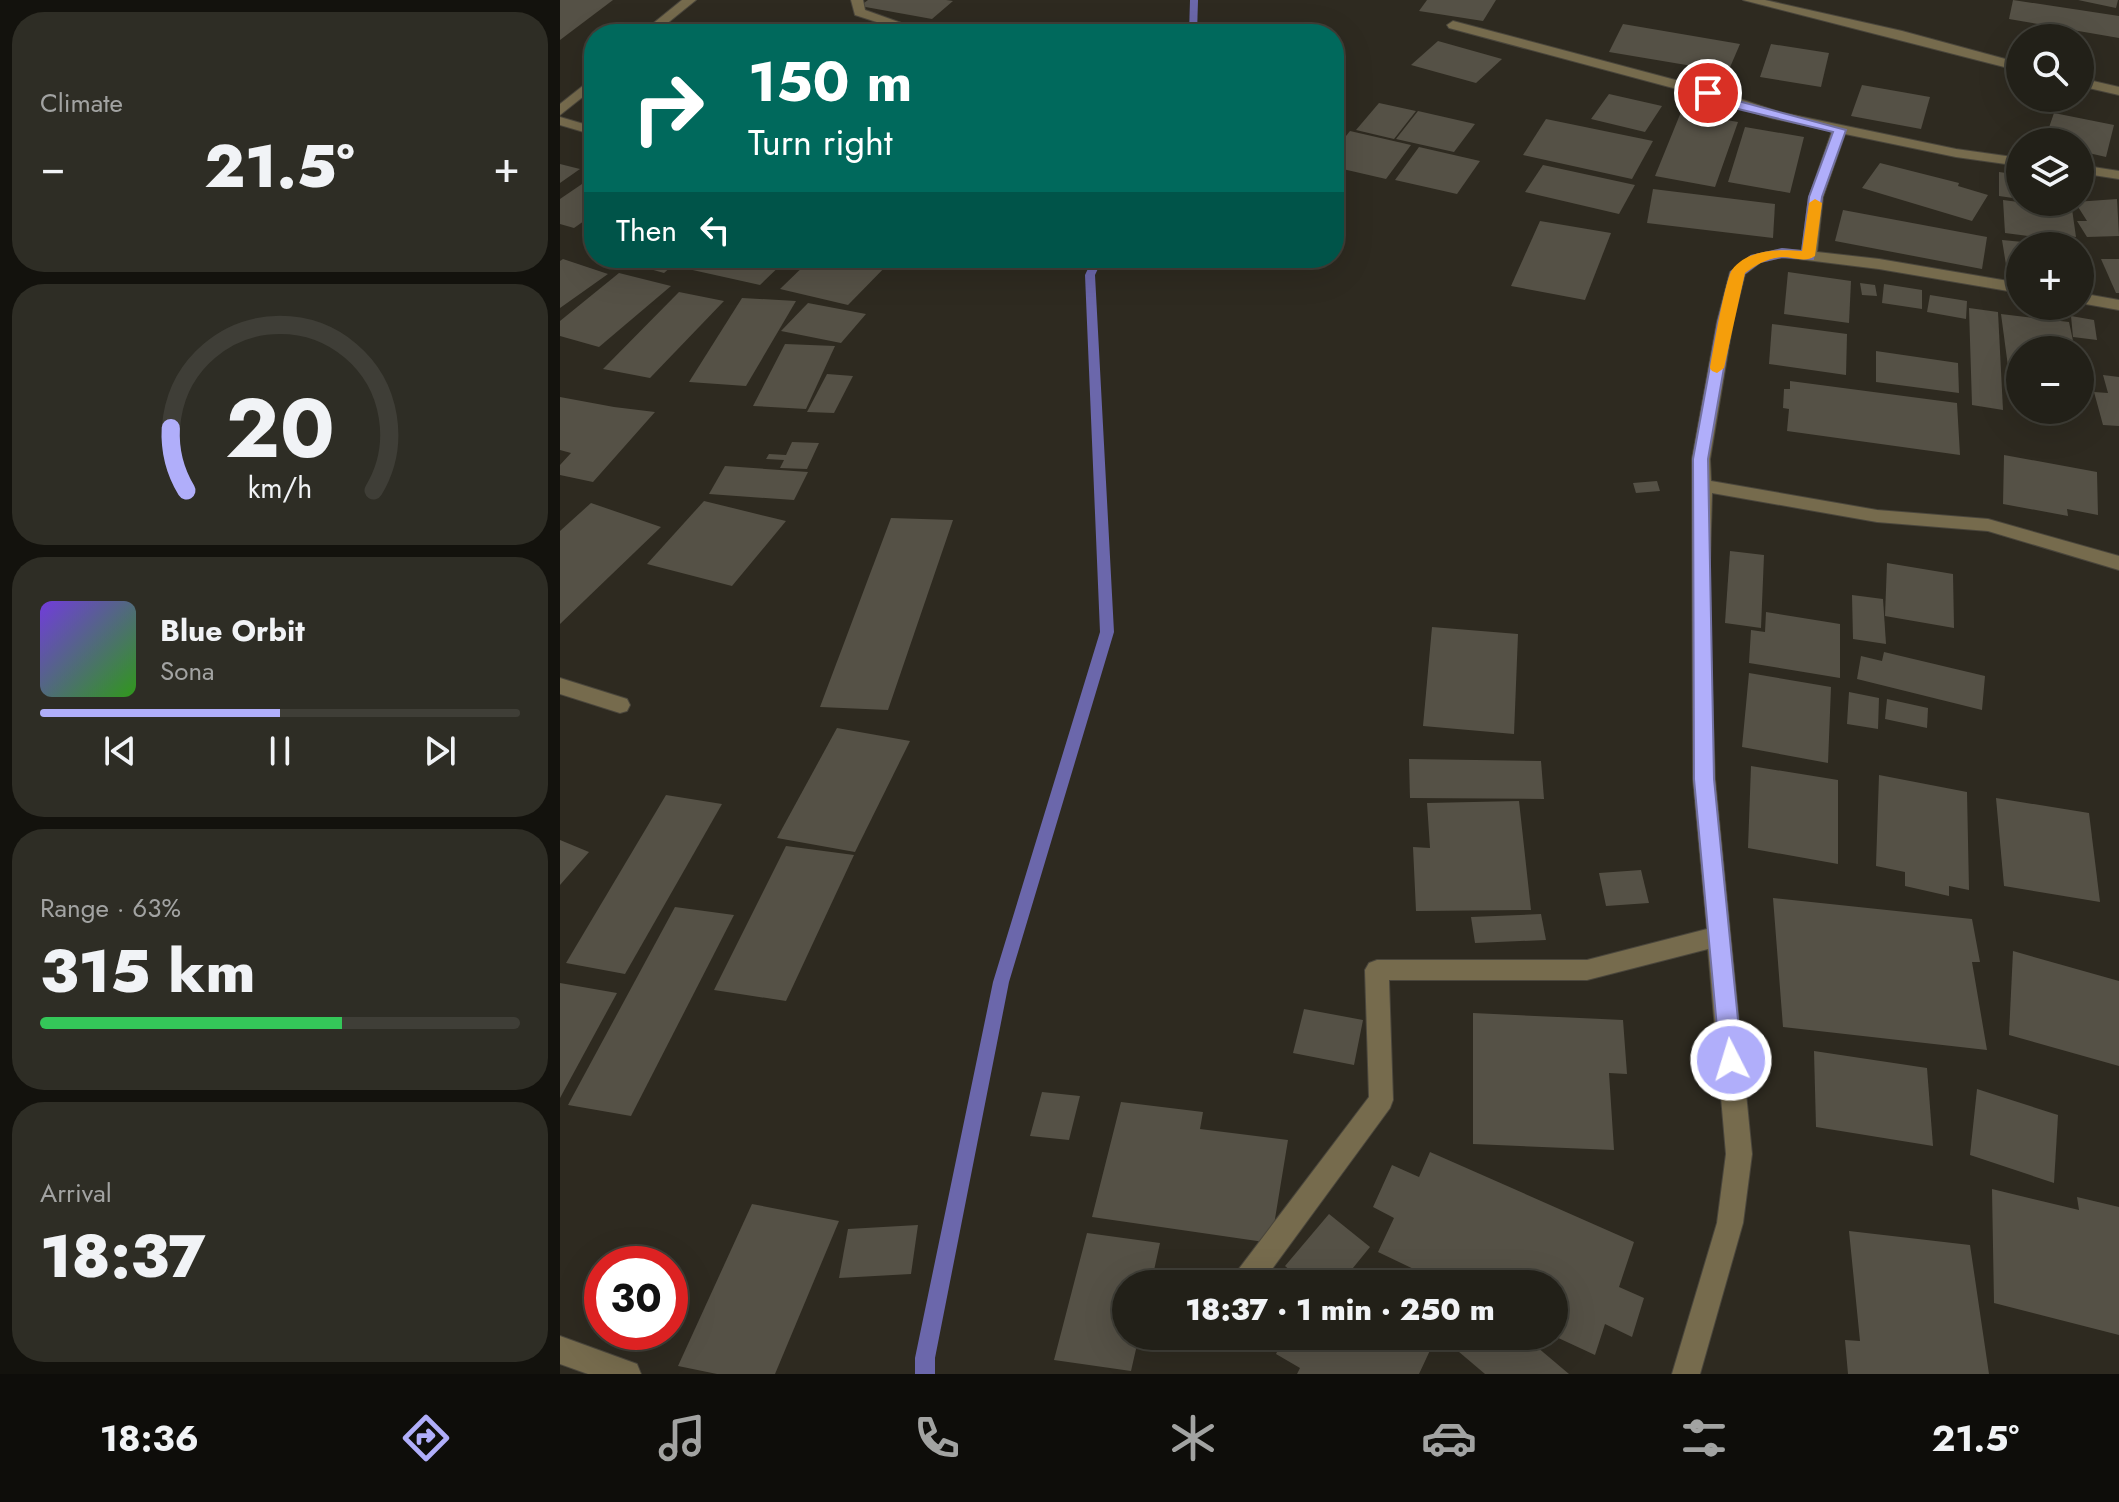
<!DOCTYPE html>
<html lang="en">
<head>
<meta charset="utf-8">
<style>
  :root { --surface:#222018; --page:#2e2d25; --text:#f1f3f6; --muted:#a2a3a2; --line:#3f3e37; --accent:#b0aefa }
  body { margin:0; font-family:Jost,sans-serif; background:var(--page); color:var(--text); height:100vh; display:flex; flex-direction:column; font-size:30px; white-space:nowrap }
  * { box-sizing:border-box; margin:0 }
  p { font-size:26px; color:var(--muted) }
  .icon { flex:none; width:44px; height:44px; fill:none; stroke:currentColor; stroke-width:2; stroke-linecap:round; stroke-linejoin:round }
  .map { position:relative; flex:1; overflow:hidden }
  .drawer { display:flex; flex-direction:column; gap:12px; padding:12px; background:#13120d; width:560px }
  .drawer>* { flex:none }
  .guide { position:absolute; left:24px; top:24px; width:760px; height:244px; border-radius:32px; box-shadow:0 8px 32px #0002,0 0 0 2px var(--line); background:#00695c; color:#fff; overflow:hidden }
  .fabs { position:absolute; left:1446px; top:24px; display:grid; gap:16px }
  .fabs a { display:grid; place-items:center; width:88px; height:88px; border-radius:50%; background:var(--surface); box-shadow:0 8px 32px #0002,0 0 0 2px var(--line); font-size:40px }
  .speed { position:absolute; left:24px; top:1246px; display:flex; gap:16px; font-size:40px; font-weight:700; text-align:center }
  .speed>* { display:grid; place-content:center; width:104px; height:104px; border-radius:50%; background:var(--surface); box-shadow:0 8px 32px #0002,0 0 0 2px var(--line); line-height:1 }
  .speed .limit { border:12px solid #d22; background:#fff; color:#111 }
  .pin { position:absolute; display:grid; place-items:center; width:68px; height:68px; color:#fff; margin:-34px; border:4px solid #fff; border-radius:50%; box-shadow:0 2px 8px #0007 }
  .me { position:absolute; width:88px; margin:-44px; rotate:355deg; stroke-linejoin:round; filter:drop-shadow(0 0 6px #0008) }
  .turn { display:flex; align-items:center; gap:28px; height:168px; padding:0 32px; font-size:36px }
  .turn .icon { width:104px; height:104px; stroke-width:2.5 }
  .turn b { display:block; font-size:56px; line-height:68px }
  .then { display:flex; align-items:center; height:76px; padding:0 32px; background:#0003; gap:16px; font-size:30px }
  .big { font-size:60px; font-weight:800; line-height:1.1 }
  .drawer .tile { flex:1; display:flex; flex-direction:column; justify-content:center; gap:12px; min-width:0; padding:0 28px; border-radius:32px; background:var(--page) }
  .drawer .dial { align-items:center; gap:0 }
  .dial svg { height:208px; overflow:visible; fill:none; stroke:var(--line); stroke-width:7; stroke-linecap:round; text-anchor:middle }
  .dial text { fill:var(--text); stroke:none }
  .song { display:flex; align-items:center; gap:24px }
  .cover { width:96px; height:96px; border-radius:12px; background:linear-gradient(135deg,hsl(260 70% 55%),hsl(110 70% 35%)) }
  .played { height:8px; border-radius:4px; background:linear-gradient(90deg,var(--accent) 50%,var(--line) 50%) }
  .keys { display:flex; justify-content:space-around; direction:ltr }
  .heat { display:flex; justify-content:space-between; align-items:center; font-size:44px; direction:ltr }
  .charge { height:12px; border-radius:6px; background:linear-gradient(90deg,#34c759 63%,var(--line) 0) }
  .trip { position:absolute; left:552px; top:1270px; width:456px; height:80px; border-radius:40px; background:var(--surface); box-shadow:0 8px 32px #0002,0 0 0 2px var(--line); font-weight:800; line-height:80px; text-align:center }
  .tabs { display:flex; height:128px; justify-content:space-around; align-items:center; background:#0e0d0a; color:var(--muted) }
  .tabs .icon { width:56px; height:56px }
  .tabs .selected { color:var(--accent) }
  .tabs b { font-size:36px; color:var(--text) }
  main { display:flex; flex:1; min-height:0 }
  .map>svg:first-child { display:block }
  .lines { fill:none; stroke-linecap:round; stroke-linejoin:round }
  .stream { fill:#6b67ab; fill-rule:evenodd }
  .building { fill:#555146 }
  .street-casing { stroke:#4a463c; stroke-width:2 }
  .street { fill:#766b4d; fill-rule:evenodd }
  .route { fill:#b0aefa; stroke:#7271a2; stroke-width:2 }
  .slow { fill:#f59e0b }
</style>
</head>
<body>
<main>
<section class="drawer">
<div class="tile"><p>Climate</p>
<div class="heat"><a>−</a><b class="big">21.5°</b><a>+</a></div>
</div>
<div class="tile dial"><svg viewBox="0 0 100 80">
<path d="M14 69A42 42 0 1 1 86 69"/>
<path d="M14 69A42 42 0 0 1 8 45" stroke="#b0aefa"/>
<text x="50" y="56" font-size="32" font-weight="700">20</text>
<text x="50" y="72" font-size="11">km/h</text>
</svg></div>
<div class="tile">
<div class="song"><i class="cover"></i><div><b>Blue Orbit</b><p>Sona</p></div></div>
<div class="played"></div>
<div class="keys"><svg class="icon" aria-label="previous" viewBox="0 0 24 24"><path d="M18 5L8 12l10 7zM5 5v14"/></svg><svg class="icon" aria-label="pause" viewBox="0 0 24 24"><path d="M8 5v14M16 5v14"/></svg><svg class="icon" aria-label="next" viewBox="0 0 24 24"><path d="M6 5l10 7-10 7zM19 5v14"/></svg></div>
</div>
<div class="tile"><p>Range · 63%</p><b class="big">315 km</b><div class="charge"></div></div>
<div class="tile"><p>Arrival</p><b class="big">18:37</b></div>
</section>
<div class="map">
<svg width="1559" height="1374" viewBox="0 0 1559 1374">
  <rect width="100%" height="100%" fill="#2e2a20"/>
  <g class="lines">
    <g class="stream">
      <polygon points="630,0 638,0 637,34 629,34"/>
      <polygon points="533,258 543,258 535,275 554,632 449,982 375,1358 375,1374 355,1374 355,1358 433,982 540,632 525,275"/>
    </g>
  </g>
  <g class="building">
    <polygon points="0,0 53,0 0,40"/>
    <polygon points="308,0 386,0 393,1 372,19 300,6"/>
    <polygon points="867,0 936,0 923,21 859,11"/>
    <polygon points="1453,0 1559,16 1559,38 1449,19"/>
    <polygon points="1518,0 1558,0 1556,8"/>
    <polygon points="1063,24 1180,44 1168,72 1049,52"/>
    <polygon points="878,41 942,59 916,83 851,65"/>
    <polygon points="1211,44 1269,53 1261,87 1200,77"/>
    <polygon points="1302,85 1370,97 1361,129 1291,116"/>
    <polygon points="1049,94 1102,106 1085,132 1031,119"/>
    <polygon points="819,103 856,111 834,139 796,130"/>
    <polygon points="858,111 915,124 894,152 836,139"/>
    <polygon points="1121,112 1178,122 1155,187 1095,176"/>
    <polygon points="1494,113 1554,125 1546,157 1520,151 1520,142 1484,142"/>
    <polygon points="986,119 1093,141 1072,179 963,155"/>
    <polygon points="1185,127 1244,137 1230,193 1168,182"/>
    <polygon points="790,131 851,145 826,179 774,167 774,151"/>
    <polygon points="859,147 920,161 897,194 835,180"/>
    <polygon points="1320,163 1399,183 1398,186 1428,195 1412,221 1302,188"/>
    <polygon points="0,164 20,169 0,183"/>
    <polygon points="983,165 1075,185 1059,214 965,192"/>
    <polygon points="1439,172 1460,175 1460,199 1439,196"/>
    <polygon points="22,184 34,187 34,214 14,228 0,224 0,199"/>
    <polygon points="1093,189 1215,204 1213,238 1087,223"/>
    <polygon points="1557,199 1559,236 1527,237 1517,221 1527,221 1515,202"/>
    <polygon points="1443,200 1512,209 1516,237 1489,233 1490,239 1445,233"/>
    <polygon points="1283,210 1427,237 1422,269 1275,241"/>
    <polygon points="980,221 1051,233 1025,300 951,286"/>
    <polygon points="1442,240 1484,244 1484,246 1460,246 1460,272 1447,271"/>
    <polygon points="51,258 121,258 104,273"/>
    <polygon points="141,258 228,258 200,285 128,269"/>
    <polygon points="252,258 334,258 288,305 220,289"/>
    <polygon points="3,259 48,274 0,308 0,261"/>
    <polygon points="1541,259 1559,259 1559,293 1556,293"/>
    <polygon points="1228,272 1291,281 1289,323 1224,314"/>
    <polygon points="59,273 111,286 39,347 0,336 0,321"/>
    <polygon points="1300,283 1315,285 1317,296 1302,295"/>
    <polygon points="1324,284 1362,290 1362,309 1322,303"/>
    <polygon points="119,292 164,301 90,378 43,369"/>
    <polygon points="1370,295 1407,301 1406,319 1367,312"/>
    <polygon points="182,298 236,301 186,386 129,382"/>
    <polygon points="248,303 306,314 281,343 221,331"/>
    <polygon points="1409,308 1438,312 1443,410 1412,405"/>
    <polygon points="1441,314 1509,322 1515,350 1460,350 1460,405 1453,404"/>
    <polygon points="1511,316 1534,320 1537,340 1513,337"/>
    <polygon points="1212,324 1287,334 1286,375 1209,364"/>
    <polygon points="225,344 275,346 246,409 193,406"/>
    <polygon points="1316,351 1398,363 1399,393 1316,382"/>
    <polygon points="267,374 293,376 274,413 247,412"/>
    <polygon points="1543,375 1559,377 1559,426 1543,425 1534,392 1548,393"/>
    <polygon points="1230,381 1397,403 1400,455 1227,431 1229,409 1223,408 1224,389 1230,389"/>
    <polygon points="0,397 54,407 95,412 33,482 0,475 0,465 11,453 0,450"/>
    <polygon points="232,442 259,443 247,469 220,468 224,460 206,459 209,454 226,455"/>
    <polygon points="1444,455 1537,472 1538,515 1507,509 1508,516 1443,504"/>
    <polygon points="165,466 248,472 234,500 149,494"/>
    <polygon points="1097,481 1100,491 1076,493 1073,483"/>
    <polygon points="144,501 226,521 172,586 87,564"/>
    <polygon points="31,503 101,527 0,624 0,531"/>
    <polygon points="331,518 393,520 328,710 260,707"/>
    <polygon points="1170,551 1204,555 1201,628 1165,623"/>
    <polygon points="1327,563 1393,574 1394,628 1325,616"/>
    <polygon points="1292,595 1323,599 1326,644 1293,639"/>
    <polygon points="1206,612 1280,624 1280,678 1189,663 1191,630 1205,632"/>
    <polygon points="872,627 958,634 954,734 863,726"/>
    <polygon points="1324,652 1425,676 1422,710 1297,679 1301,656 1322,661"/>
    <polygon points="1189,673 1271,687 1268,763 1182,747"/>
    <polygon points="1289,692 1319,698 1318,729 1287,724"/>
    <polygon points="1327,699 1368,708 1367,728 1325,719"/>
    <polygon points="277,728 350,741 295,852 217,838"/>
    <polygon points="849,759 981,761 984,799 850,798"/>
    <polygon points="1191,766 1278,780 1278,864 1188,848"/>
    <polygon points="1319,775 1407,792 1409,890 1389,886 1389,896 1345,886 1345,872 1316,866"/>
    <polygon points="106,795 162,804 65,974 6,963"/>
    <polygon points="1436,798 1529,813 1540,902 1444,886"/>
    <polygon points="959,801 971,910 856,911 853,847 870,848 867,803"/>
    <polygon points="0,840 29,852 0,885"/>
    <polygon points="226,846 294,855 226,1001 154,990"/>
    <polygon points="1081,870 1089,903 1046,906 1039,873"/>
    <polygon points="1213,898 1412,919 1420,962 1412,962 1427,1050 1223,1027"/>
    <polygon points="115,907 174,915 71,1116 8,1105"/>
    <polygon points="981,914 986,940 915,943 911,917"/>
    <polygon points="1453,951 1559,981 1559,1066 1449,1035"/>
    <polygon points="0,983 57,993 0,1098"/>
    <polygon points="744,1009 803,1020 794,1065 733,1053"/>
    <polygon points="913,1013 1063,1020 1067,1074 1049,1073 1054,1150 913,1144"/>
    <polygon points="1254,1051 1367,1068 1373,1146 1256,1127"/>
    <polygon points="1417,1089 1498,1115 1494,1183 1410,1155"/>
    <polygon points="482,1092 520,1096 509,1140 470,1136"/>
    <polygon points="561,1102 643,1112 640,1129 728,1140 711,1243 532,1217"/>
    <polygon points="870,1152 1074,1242 1059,1287 1084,1298 1072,1337 1045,1324 1035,1355 994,1336 994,1284 885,1284 818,1252 834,1218 813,1207 832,1165 859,1177"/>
    <polygon points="1432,1189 1519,1210 1517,1197 1559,1207 1559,1335 1434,1303"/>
    <polygon points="192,1204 279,1221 215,1374 157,1374 118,1366"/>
    <polygon points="769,1214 810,1247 780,1284 746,1284 725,1266"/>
    <polygon points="358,1225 351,1274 279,1278 288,1229"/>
    <polygon points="1289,1231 1410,1245 1429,1374 1288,1374 1285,1340 1300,1341"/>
    <polygon points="527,1233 600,1243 591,1284 566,1284 566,1336 579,1336 571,1371 494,1360"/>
    <polygon points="725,1336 857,1336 873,1344 859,1374 737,1374 740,1368 716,1354"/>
    <polygon points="900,1336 964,1336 1009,1374 925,1374 892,1346"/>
  </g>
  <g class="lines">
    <defs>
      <g id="street">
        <polygon points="122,0 136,0 94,34 80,34"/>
        <polygon points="291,0 303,0 305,10 372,34 354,34 295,15"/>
        <polygon points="1183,0 1205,0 1342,31 1460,63 1460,71"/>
        <polygon points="893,21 1153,90 1219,112 1396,149 1460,158 1460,166 1396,157 1285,134 1263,197 1257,252 1319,259 1460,283 1460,293 1319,269 1222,257 1201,262 1185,274 1173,322 1150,459 1151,481 1317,510 1428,519 1559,556 1559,570 1428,531 1317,522 1152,493 1149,598 1155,779 1192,1154 1183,1223 1140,1374 1112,1374 1157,1223 1166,1154 1148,949 1027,980 829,980 833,1100 830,1108 701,1284 672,1284 675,1274 809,1097 805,970 809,963 817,960 1027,960 1147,929 1133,779 1132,459 1157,322 1170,272 1191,256 1222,249 1242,251 1249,197 1272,131 1211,118 1143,96 889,28 887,25"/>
        <polygon points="34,77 34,88 0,115 0,104"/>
        <polygon points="1520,78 1559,87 1559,95 1520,86"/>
        <polygon points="0,117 34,127 34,135 0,125"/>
        <polygon points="1520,165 1559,171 1559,179 1520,173"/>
        <polygon points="1520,293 1559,300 1559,310 1520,303"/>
        <polygon points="0,678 67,699 70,705 67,711 60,713 0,694"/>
        <polygon points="0,1336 77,1364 81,1374 28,1374 0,1364"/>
      </g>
    </defs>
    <use href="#street" class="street-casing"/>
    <use href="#street" class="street"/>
  </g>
  <polygon class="route" points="1148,89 1182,102 1286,130 1262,197 1253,259 1222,257 1200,262 1184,274 1172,322 1148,459 1154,779 1182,1060 1179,1067 1171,1071 1163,1067 1160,1060 1134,779 1133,459 1158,322 1171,272 1191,256 1222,249 1242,251 1249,197 1273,132 1174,108 1144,96 1142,93"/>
  <path class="slow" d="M 1255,199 L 1262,203 L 1255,256 C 1245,263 1234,257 1222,257 C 1207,258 1196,265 1185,273 L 1164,368 L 1157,373 L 1152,371 L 1150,368 C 1153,351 1165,280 1172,270 C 1187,249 1220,249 1242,251 L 1249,203 Z"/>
</svg>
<div class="fabs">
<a><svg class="icon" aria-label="search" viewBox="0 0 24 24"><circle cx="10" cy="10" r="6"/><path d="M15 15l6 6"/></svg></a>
<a><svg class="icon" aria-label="layers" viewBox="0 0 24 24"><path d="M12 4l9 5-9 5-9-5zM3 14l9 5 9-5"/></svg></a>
<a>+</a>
<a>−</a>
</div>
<div class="speed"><div class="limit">30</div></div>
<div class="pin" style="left:1148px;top:93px;background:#d93025"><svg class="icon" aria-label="arrive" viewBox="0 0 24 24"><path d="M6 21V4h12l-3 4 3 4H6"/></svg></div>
<svg class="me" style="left:1171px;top:1060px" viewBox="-20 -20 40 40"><circle r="17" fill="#b0aefa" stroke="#fff" stroke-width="3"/><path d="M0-11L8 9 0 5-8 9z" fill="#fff"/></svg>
<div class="trip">18:37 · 1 min · 250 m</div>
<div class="guide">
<div class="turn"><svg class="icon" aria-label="right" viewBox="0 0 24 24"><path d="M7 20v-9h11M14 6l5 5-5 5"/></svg><div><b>150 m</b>Turn right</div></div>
<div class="then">Then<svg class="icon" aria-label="left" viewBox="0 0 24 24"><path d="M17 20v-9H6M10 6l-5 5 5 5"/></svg></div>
</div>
</div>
</main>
<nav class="tabs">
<b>18:36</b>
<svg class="icon selected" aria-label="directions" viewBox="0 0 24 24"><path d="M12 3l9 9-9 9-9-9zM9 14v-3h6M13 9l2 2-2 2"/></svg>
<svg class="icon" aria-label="music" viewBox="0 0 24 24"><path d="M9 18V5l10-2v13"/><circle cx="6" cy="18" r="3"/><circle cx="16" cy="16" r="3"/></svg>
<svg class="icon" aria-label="phone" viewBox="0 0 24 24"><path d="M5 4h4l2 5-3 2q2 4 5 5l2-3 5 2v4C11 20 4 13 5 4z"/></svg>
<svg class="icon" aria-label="climate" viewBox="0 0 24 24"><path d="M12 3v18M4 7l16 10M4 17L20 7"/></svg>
<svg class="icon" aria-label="car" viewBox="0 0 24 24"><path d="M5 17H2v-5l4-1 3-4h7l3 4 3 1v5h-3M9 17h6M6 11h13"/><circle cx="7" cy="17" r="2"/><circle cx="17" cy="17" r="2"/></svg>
<svg class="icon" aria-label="filters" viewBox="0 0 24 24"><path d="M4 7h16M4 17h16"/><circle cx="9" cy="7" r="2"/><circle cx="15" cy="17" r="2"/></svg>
<b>21.5°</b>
</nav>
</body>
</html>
